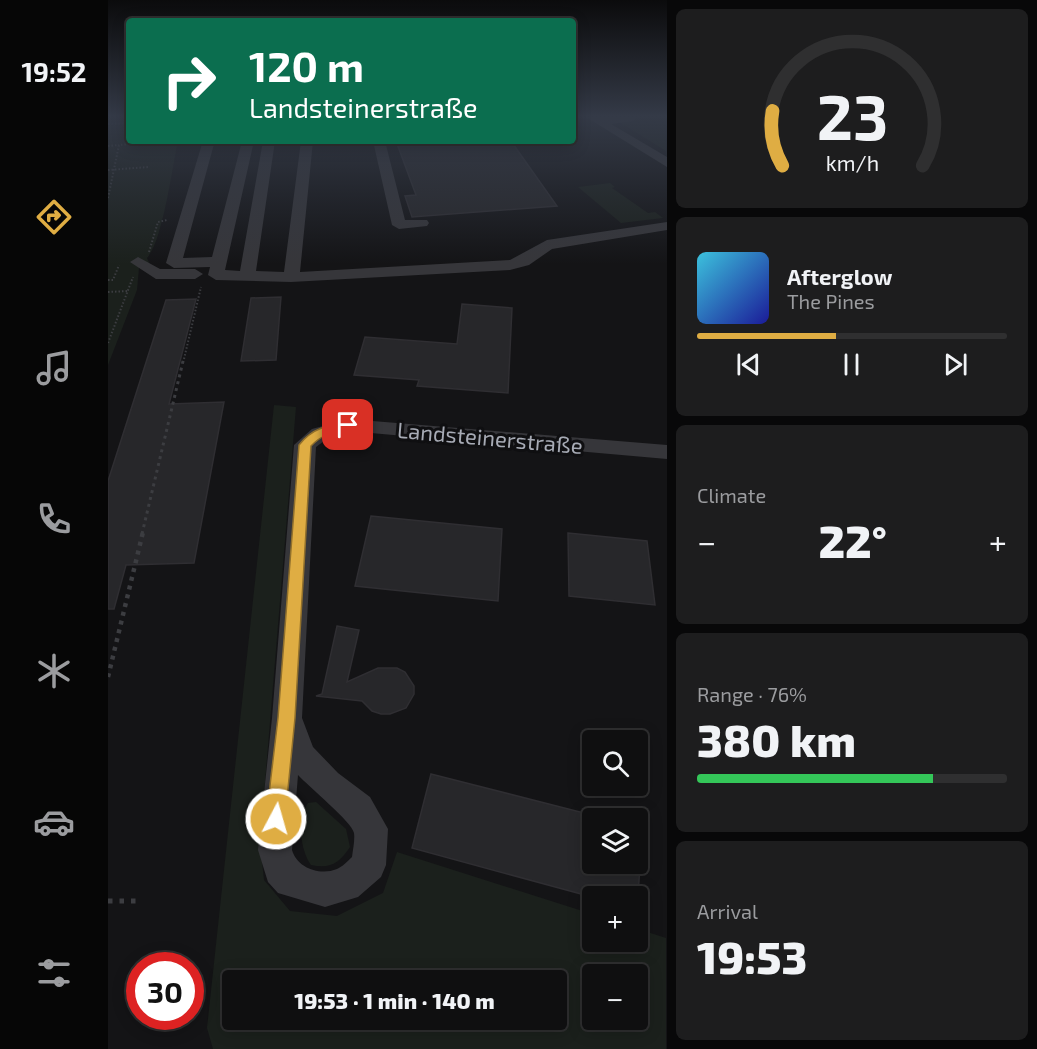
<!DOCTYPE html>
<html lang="en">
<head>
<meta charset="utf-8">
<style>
  :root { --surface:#0f0f10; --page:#1d1d1e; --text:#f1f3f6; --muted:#9b9c9f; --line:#2f2f30; --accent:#dfad43 }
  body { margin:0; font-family:"Exo 2",sans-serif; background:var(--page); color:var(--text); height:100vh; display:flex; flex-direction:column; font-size:22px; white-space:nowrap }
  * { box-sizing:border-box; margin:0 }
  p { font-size:20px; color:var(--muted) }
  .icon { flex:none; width:33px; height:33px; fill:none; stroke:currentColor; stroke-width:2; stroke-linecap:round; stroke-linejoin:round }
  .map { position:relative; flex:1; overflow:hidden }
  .drawer { display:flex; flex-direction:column; gap:9px; padding:9px; background:#080809; width:370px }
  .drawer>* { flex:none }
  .top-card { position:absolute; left:18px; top:18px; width:450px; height:126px; border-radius:6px; box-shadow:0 3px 15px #0003,0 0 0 2px var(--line); background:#0b6e4f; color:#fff; overflow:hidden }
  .tools { position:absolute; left:474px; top:730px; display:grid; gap:12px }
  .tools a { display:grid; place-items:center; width:66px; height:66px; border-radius:6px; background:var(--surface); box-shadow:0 3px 15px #0003,0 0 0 2px var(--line); font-size:30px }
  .speed { position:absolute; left:18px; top:952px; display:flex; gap:12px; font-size:30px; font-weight:700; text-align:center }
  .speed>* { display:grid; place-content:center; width:78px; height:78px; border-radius:50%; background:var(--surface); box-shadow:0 3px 15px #0003,0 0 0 2px var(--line); line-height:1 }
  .speed .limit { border:9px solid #d22; background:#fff; color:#111 }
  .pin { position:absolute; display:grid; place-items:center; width:51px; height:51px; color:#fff; margin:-26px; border-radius:12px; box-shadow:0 3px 9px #0006 }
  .me { position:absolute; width:66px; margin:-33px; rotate:6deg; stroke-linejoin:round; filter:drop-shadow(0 0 4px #0008) }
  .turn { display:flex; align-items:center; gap:21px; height:126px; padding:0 24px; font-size:27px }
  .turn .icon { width:78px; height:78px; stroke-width:2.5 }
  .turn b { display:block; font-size:42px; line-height:51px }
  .big { font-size:45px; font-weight:800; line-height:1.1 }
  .drawer .tile { flex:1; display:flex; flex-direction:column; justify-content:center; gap:9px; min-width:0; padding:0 21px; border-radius:9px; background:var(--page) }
  .drawer .dial { align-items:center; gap:0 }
  .dial svg { height:156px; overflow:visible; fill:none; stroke:var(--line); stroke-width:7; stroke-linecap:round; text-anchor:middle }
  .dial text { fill:var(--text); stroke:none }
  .song { display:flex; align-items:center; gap:18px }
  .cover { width:72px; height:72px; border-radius:9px; background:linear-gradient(135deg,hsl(190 70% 55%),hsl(240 70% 35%)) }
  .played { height:6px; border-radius:3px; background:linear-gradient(90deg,var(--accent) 45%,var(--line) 45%) }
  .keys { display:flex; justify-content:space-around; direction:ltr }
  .heat { display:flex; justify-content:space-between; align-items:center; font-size:33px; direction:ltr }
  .charge { height:9px; border-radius:4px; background:linear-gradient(90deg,#34c759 76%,var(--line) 0) }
  .trip { position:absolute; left:114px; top:970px; width:345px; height:60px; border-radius:6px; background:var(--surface); box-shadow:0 3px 15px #0003,0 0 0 2px var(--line); font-weight:800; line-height:60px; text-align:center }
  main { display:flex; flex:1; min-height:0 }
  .dock { display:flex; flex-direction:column; width:108px; justify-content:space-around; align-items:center; background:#060606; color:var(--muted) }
  .dock .icon { width:42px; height:42px }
  .dock .selected { color:var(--accent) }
  .dock b { font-size:27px; color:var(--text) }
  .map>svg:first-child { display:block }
  .green { fill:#1b201c; fill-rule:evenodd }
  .building { fill:#27272a; stroke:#2f2e32; stroke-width:1.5 }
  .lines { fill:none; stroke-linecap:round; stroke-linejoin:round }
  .path-far3 { stroke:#3c3d41; stroke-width:2; stroke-dasharray:1.5 2; stroke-linecap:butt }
  .path-far2 { stroke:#3c3d41; stroke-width:3; stroke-dasharray:3 4; stroke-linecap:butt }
  .path-far1 { stroke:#3c3d41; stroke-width:4.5; stroke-dasharray:4 5; stroke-linecap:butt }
  .path { stroke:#3c3d41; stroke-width:5; stroke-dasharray:4.5 7; stroke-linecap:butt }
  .minor { fill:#36363a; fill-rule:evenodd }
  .route { fill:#dfad43; stroke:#91702c; stroke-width:1.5 }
  .labels { text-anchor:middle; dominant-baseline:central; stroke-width:6; stroke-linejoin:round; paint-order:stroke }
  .street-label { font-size:22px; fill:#a7abb5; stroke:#0f0f11 }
</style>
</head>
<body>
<main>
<nav class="dock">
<b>19:52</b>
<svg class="icon selected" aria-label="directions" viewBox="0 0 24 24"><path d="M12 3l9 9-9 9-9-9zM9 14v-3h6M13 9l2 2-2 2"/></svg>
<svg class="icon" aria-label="music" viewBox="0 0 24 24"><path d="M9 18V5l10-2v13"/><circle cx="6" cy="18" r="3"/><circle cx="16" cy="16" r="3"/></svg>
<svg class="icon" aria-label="phone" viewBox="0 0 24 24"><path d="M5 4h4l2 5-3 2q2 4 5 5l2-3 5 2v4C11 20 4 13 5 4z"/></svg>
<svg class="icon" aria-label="climate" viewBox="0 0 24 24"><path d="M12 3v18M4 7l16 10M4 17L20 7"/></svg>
<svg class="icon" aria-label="car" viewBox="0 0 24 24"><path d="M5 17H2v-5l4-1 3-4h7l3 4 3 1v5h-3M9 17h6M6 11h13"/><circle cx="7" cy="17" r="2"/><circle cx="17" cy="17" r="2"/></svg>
<svg class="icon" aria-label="filters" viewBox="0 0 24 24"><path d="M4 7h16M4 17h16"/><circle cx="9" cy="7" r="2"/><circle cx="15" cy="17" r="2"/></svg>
</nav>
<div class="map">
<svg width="559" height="1049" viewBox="0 0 559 1049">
  <rect width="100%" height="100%" fill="#141416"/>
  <g class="green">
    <path d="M 21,117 L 21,141 L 70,141 C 64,168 55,240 39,258 L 42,265 L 31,268 L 29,290 L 0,365 L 0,118 Z"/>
    <polygon points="503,117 558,117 558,151"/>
    <polygon points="502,183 507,187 504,188 540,213 547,212 555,218 513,223 470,187"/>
    <path d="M 166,405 L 188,407 L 152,843 L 156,880 L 182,911 L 229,916 L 275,893 L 289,852 L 484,914 L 484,942 L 530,942 L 530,929 L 558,938 L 558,1049 L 105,1049 L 99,1028 ZM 484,975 L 530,975 L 530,1020 L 484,1020 ZM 124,981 L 448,981 L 448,1020 L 124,1020 Z"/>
    <path d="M 208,802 L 238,829 L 242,847 C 231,863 223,869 203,865 C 192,850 189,819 200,803 Z"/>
  </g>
  <g class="building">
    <polygon points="288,141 403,141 449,206 304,217 297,196 308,195"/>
    <polygon points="173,297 168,360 133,361 143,298"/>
    <polygon points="88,299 61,404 116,402 86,563 18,565 6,609 0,609 0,481 58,300"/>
    <polygon points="354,304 404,308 400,393 309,386 311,380 246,375 257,337 349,344"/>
    <polygon points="263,516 394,529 390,601 247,586"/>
    <polygon points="460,533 539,541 547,605 461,596"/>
    <polygon points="229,626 251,630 239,682 270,668 289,668 297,672 306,686 306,694 298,708 282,714 273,714 264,711 254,701 208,696 214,694"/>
    <polygon points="323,774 484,815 484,864 532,864 530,897 484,897 304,848"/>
  </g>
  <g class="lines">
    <g class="path-far3">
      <polyline points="0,124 21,123"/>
      <polyline points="0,146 11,145"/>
      <polyline points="0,170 41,167"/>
      <polyline points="0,198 11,145 67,141"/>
      <polyline points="41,252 50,222 59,220"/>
      <polyline points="0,280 5,280 11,265"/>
      <polyline points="0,292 21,291"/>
      <polyline points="0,343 25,277"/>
      <polyline points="76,359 93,287"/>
    </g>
    <polyline class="path-far2" points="34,534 76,357"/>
    <polyline class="path-far1" points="0,677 35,532"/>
    <polyline class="path" points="0,901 34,901"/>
    <g class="minor">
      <polygon points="478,117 530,117 525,121 503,124 559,157 559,167"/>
      <polygon points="97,141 106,144 75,258 104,257 134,141 146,141 117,270 132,271 155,141 167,141 148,271 176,272 193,141 205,141 192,272 402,260 439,240 559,222 559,230 444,249 421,265 402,270 183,282 108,280 100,275 102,267 66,268 58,263 94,144"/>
      <polygon points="265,141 277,141 297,220 319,220 321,223 319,226 291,229 284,225"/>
      <polygon points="30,257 52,269 87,269 95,274 87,279 48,279 22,262"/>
      <path d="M 240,419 L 559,445 L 559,459 L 240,431 L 224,435 L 208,447 L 194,718 L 205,747 L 230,773 L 262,797 L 280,829 L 278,865 L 273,877 L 250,897 L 217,907 L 170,893 L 160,882 L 150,850 L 164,718 L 186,445 L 204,429 ZM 190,775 C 201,787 244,822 246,833 C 247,840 245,849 244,857 C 240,861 234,867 229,869 C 212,876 189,868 184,850 Z"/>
    </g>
  </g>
  <linearGradient id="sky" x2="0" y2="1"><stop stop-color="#0b0b0c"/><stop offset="0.44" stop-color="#343a47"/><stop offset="1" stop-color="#343a47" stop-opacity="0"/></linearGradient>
  <rect width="559" height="264" fill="url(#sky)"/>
  <path class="route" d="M 240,422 L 244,423 L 244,428 C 228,432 215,433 203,446 L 187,718 L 177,819 L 174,825 L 168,828 L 161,825 L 158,819 L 170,718 L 191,445 C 204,428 220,425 240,422 Z"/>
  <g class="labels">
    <g class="street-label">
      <text transform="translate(382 437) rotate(5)">Landsteinerstraße</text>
    </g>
  </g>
</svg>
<div class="tools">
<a><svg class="icon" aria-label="search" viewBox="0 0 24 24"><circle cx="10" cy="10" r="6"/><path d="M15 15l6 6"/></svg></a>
<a><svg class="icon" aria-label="layers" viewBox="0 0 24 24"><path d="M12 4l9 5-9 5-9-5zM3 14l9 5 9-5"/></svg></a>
<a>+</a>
<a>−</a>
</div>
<div class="speed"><div class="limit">30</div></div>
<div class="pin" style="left:240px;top:425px;background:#d93025"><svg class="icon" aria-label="arrive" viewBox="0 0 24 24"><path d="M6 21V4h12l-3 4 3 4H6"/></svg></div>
<svg class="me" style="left:168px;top:819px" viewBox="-20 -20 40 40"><circle r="17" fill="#dfad43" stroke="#fff" stroke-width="3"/><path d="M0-11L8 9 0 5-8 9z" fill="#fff"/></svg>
<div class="trip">19:53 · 1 min · 140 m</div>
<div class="top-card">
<div class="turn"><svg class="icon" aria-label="right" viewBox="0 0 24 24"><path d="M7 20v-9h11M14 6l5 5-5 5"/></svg><div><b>120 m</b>Landsteinerstraße</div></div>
</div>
</div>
<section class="drawer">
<div class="tile dial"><svg viewBox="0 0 100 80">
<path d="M14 69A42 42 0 1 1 86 69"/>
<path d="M14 69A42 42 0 0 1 9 41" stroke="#dfad43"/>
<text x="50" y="56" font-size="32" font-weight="700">23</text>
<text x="50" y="72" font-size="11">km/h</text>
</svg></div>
<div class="tile">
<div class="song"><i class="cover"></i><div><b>Afterglow</b><p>The Pines</p></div></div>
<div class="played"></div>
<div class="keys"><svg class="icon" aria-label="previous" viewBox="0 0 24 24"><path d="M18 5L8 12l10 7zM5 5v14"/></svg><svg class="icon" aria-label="pause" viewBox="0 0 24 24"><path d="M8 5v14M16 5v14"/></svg><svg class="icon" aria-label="next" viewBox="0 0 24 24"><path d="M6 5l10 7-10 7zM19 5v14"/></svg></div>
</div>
<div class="tile"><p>Climate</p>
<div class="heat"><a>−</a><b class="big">22°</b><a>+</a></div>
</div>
<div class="tile"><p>Range · 76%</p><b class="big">380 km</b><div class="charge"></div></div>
<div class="tile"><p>Arrival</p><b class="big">19:53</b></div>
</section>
</main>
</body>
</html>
